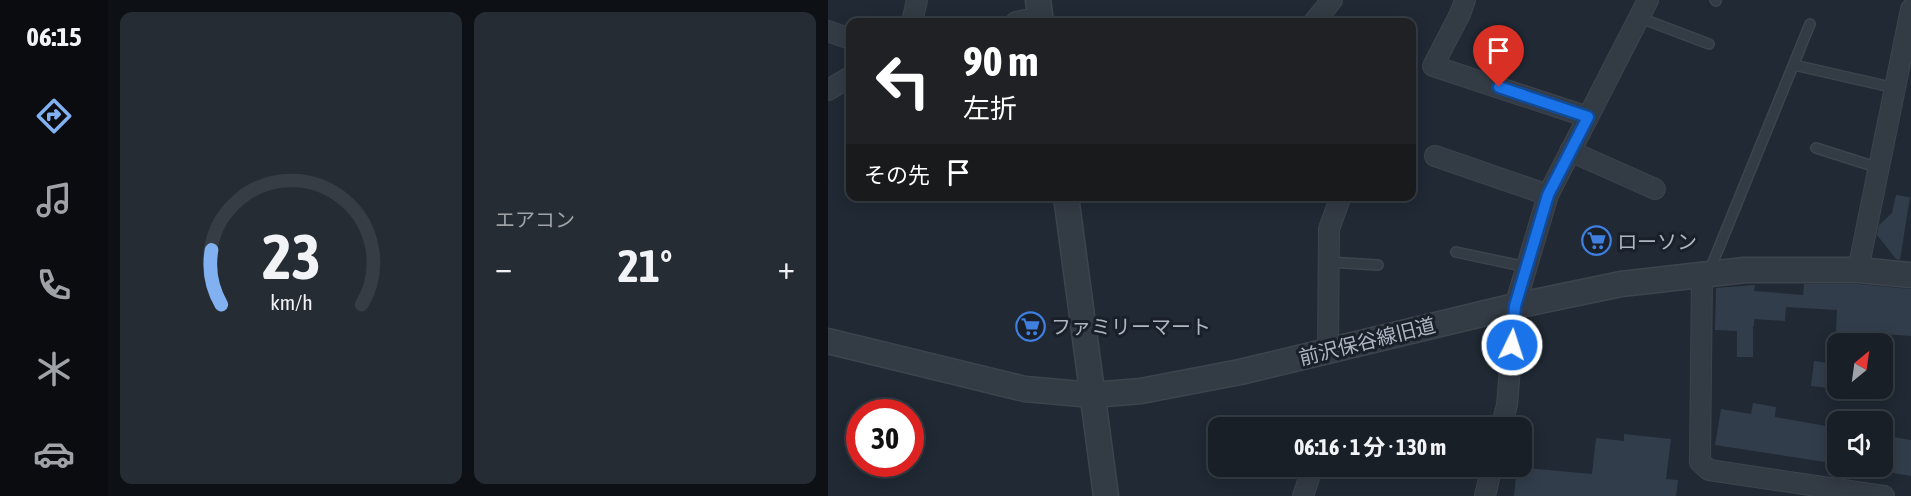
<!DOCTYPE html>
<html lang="ja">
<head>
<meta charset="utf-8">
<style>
  :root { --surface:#181f27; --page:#252c33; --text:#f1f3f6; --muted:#9fa2a7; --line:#363d44; --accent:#82b1f2 }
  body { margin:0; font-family:"Asap Condensed","Noto Sans JP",sans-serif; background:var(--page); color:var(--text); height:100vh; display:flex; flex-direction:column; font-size:22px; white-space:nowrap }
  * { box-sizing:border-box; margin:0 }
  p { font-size:20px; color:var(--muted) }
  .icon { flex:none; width:33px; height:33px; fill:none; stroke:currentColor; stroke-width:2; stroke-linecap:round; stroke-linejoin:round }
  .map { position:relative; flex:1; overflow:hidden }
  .sheet { display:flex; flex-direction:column; gap:12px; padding:12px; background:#0d1115; width:720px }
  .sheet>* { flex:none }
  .banner { position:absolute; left:18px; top:18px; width:570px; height:183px; border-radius:12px; box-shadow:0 3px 15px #0003,0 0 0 2px var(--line); background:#202124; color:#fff; overflow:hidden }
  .needle { width:39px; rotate:29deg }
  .fabs { position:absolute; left:999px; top:333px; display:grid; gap:12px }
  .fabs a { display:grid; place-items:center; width:66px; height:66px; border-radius:12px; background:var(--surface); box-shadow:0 3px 15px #0003,0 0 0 2px var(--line); font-size:30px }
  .speed { position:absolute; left:18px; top:399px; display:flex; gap:12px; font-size:30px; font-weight:700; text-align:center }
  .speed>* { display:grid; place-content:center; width:78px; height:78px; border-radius:50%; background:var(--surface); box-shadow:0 3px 15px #0003,0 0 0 2px var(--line); line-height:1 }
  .speed .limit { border:9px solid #d22; background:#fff; color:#111 }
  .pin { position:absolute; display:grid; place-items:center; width:51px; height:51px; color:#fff; margin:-62px -26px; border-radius:50% 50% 50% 0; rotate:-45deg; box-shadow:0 0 6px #0007 }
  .pin .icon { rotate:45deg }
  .me { position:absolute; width:66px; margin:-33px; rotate:4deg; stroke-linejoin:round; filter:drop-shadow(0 0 4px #0008) }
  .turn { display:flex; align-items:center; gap:21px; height:126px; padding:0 18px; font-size:27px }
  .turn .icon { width:78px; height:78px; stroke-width:2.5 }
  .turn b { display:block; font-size:42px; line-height:51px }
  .then { display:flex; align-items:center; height:57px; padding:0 18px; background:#0003; gap:12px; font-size:22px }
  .big { font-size:45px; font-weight:700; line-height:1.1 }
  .sheet .tile { flex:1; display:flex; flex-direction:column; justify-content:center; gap:9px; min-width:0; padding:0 21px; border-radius:12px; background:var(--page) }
  .sheet .dial { align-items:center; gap:0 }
  .dial svg { height:156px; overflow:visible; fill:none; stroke:var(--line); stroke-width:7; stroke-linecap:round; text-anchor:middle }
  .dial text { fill:var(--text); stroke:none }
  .heat { display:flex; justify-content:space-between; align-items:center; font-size:33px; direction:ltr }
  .sheet .tiles { flex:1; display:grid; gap:12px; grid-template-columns:repeat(2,1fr) }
  .trip { position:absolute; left:380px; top:417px; width:324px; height:60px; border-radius:12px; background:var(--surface); box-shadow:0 3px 15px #0003,0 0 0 2px var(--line); font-weight:700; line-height:60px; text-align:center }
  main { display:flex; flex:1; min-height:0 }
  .dock { display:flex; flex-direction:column; width:108px; justify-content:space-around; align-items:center; background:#0a0c10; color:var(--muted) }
  .dock .icon { width:42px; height:42px }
  .dock .selected { color:var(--accent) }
  .dock b { font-size:27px; color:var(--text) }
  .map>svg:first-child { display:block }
  .building { fill:#323d4b }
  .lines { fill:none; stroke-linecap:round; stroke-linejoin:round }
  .service-casing { stroke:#3d444e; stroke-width:12 }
  .minor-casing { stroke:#3d444e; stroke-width:22 }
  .tertiary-casing { stroke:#3d444e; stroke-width:27 }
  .service { stroke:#333b45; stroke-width:9 }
  .minor { stroke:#333b45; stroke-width:20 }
  .tertiary { stroke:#333b45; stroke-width:24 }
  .route-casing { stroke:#114b97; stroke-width:15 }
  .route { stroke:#1a73e8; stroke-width:10 }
  .labels { text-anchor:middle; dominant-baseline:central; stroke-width:6; stroke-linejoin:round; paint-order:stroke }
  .poi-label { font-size:20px; fill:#adb6c2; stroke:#192029; text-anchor:start }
  .street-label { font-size:20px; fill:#adb6c2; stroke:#192029 }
</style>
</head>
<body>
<main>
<nav class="dock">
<b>06:15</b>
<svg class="icon selected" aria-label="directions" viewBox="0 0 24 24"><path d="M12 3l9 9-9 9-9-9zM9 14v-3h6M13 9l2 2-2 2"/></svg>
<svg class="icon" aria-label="music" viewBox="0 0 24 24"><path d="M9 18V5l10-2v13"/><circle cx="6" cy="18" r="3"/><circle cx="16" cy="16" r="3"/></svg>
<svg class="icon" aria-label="phone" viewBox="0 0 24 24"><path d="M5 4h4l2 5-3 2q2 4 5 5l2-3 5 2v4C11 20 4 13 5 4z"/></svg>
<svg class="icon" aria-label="climate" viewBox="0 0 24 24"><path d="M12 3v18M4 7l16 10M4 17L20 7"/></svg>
<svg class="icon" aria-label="car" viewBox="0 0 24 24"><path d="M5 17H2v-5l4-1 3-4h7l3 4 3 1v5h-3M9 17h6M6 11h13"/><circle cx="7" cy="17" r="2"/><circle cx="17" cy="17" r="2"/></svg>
</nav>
<section class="sheet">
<div class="tiles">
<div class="tile dial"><svg viewBox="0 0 100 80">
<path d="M14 69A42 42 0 1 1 86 69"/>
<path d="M14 69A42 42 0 0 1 9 41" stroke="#82b1f2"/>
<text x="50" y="56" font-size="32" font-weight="700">23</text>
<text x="50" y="72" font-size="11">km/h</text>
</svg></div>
<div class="tile"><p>エアコン</p>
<div class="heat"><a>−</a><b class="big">21°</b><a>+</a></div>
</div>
</div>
</section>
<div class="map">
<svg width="1083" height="496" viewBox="0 0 1083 496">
  <rect width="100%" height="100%" fill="#202934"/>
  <g class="building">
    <polygon points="1068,195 1082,197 1072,260 1068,259 1049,235 1051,225 1064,213"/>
    <polygon points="976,284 1029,284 1083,289 1083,336 1008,331 1009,310 958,307 957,321 926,319 926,326 925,326 925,357 909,357 909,331 887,330 888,288 927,285 926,291 975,295"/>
    <polygon points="986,361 1010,364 1010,389 983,386"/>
    <polygon points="925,403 948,407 947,417 1010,428 1010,464 887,445 893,409 923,414"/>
    <polygon points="796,434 843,439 838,479 850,480 848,496 686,496 689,467 764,474 768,438 796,441"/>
    <polygon points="1054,435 1083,440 1083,476 1054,471"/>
  </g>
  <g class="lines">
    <defs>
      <g id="service">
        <polyline points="887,0 888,1"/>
        <polyline points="810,17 881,44"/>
        <polyline points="966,65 1067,88"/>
        <polyline points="988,148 1051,168"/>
        <polyline points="628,252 698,267"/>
        <polyline points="500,262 550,265"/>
        <polyline points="881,272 982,24"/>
      </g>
      <g id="minor">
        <polyline points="637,0 632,14 605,66 760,117"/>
        <polyline points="84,22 89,0"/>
        <polyline points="188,22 212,17"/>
        <polyline points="486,22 504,0"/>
        <polyline points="0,31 22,39"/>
        <polyline points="0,90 22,77"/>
        <polyline points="742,151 827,189"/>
        <polyline points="607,156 720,195"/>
        <polyline points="1030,270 1083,9"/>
        <polyline points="874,274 872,462 881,470 1056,496"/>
        <polyline points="500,351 501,229 513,196"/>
        <polyline points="673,428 679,405 687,306 720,195 820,0"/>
        <polyline points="475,496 485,466"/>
        <polyline points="657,496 664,466"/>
      </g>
      <g id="tertiary">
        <polyline points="210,0 213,22"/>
        <polyline points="238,196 278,496"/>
        <polyline points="0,341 197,389 265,395 313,391 412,372 687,306 793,284 917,270 1030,270 1083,275"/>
      </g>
    </defs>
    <use href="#service" class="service-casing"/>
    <use href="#minor" class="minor-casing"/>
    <use href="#tertiary" class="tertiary-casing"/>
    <use href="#service" class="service"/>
    <use href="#minor" class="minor"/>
    <use href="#tertiary" class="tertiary"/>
  </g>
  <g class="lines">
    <defs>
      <polyline id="route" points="671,87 760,117 720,195 687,306 684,345"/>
    </defs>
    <use href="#route" class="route-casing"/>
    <use href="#route" class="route"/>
  </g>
  <defs>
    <symbol id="supermarket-ring" viewBox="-11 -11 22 22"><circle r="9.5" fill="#192029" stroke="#3f7fe0" stroke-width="1.5"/><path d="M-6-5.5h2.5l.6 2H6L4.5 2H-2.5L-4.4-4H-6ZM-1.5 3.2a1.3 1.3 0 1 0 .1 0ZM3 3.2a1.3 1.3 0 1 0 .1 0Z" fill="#3f7fe0"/></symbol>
  </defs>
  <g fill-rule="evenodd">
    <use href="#supermarket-ring" x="752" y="224" width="33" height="33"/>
    <use href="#supermarket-ring" x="186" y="310" width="33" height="33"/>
  </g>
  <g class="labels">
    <g class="poi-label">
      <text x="789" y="241">ローソン</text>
      <text x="223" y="326">ファミリーマート</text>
    </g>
    <g class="street-label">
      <text transform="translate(539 341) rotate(-14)">前沢保谷線旧道</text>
    </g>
  </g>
</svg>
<div class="fabs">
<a><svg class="needle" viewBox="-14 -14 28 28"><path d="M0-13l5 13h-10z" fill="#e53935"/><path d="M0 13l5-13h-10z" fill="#9fa2a7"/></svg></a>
<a><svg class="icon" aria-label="sound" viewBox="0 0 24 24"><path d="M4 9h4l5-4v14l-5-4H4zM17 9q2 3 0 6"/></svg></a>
</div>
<div class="speed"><div class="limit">30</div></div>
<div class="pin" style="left:671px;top:87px;background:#d93025"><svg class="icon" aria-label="arrive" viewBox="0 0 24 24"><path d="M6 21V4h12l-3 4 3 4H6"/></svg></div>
<svg class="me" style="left:684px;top:345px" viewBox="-20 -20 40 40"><circle r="17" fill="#1a73e8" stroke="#fff" stroke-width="3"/><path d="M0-11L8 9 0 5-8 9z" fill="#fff"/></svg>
<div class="trip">06:16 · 1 分 · 130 m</div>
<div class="banner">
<div class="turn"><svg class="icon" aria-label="left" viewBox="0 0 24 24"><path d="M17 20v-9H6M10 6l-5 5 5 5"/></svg><div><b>90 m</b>左折</div></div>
<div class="then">その先<svg class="icon" aria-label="arrive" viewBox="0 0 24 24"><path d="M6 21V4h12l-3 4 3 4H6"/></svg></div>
</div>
</div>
</main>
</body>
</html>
